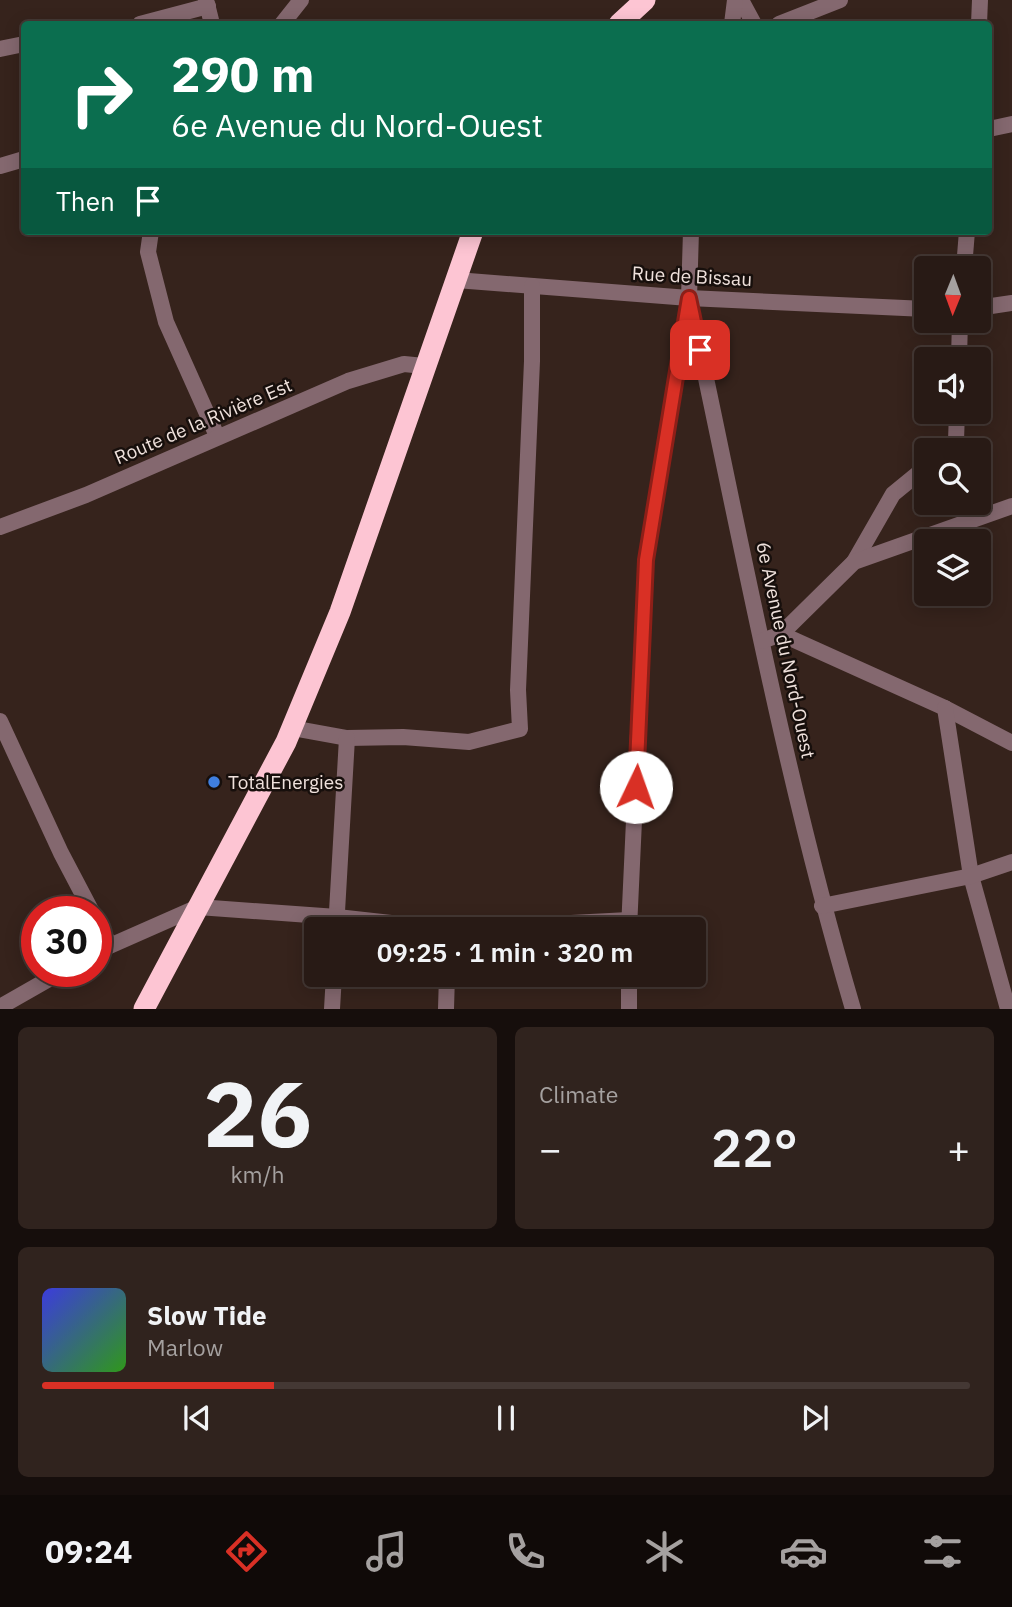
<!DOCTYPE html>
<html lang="en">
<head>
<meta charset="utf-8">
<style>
  :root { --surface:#281a15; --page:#30231e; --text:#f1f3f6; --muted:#a5a1a0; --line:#443834; --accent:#d93025 }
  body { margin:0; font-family:"IBM Plex Sans",sans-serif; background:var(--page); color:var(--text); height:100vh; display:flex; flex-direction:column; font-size:26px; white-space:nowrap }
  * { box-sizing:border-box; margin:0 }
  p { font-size:23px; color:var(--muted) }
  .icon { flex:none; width:38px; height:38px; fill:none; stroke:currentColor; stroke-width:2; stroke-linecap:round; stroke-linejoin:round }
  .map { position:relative; height:1009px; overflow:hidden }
  .drawer { display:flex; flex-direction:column; gap:18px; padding:18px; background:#160e0c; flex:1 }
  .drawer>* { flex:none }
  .hud { position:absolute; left:21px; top:21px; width:971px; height:214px; border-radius:7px; box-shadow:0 4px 18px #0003,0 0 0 2px var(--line); background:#0b6e4f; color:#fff; overflow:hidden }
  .needle { width:46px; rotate:181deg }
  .controls { position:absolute; left:914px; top:256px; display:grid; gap:14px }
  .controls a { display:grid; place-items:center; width:77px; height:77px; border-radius:7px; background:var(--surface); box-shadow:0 4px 18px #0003,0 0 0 2px var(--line); font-size:35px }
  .speed { position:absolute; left:21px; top:896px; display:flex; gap:14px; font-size:35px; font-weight:700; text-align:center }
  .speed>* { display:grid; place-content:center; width:91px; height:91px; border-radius:50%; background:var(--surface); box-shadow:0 4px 18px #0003,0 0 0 2px var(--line); line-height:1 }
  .speed .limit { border:10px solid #d22; background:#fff; color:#111 }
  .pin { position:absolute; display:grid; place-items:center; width:60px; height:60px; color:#fff; margin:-30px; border-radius:14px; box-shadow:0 4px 10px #0006 }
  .me { position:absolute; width:77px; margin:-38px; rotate:3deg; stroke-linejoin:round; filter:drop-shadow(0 0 5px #0008) }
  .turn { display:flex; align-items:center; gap:24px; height:147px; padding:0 35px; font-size:32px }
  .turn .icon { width:91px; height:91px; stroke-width:2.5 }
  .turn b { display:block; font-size:49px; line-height:60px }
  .then { display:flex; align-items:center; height:66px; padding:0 35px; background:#0003; gap:14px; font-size:26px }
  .big { font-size:52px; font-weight:600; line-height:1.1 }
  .drawer .card { flex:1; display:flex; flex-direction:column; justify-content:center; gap:10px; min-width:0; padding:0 24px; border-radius:10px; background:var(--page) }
  .drawer .dial { align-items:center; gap:0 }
  .dial b { font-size:91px; line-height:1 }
  .song { display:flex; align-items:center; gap:21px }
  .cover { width:84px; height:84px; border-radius:10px; background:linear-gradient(135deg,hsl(240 70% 55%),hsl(110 70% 35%)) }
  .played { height:7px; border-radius:4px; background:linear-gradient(90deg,var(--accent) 25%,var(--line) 25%) }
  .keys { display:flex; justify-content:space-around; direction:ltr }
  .heat { display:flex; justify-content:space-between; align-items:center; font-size:38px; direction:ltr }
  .drawer .tiles { flex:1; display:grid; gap:18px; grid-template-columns:1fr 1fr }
  .card:last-child { grid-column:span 2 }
  .trip { position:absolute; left:304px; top:917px; width:402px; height:70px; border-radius:7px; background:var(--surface); box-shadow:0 4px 18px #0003,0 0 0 2px var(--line); font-weight:600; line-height:70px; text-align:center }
  .menu { display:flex; height:112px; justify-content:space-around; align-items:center; background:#100a08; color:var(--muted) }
  .menu .icon { width:49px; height:49px }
  .menu .selected { color:var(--accent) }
  .menu b { font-size:32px; color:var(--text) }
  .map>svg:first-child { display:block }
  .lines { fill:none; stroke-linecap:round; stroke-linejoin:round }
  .minor { stroke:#84686f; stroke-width:16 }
  .highway { stroke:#fdc5d3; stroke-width:21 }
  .route-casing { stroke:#8d1f18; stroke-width:18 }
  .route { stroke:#d93025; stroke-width:12 }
  .shop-dot { fill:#3f7fe0; stroke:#170f0c; stroke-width:2.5 }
  .labels { text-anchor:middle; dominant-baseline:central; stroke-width:5; stroke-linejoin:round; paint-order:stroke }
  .street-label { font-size:19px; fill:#efe1dc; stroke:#170f0c }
  .poi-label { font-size:19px; fill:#efe1dc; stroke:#170f0c; text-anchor:start }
</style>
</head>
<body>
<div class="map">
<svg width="1012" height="1009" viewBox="0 0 1012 1009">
  <rect width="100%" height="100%" fill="#36231c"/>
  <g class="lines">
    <g class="minor">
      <polyline points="206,0 212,24"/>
      <polyline points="741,0 754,24"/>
      <polyline points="140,24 208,6"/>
      <polyline points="282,24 301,0"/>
      <polyline points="732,24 735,0"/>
      <polyline points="779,24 840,0"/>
      <polyline points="979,24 980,0"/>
      <polyline points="0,49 24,44"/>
      <polyline points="989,129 1012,124"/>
      <polyline points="0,166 24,159"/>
      <polyline points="151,231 148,252 166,322 217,436"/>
      <polyline points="964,268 967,231"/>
      <polyline points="456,280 689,298 926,309"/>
      <path d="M 689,298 C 740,535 784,775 853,1009"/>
      <polyline points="978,308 1012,303"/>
      <polyline points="959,359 960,320"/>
      <polyline points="946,450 956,441 957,411"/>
      <polyline points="0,527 86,495 348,381 404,364 424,366"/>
      <polyline points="854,562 893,494 926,467"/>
      <polyline points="781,634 854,562 1012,506"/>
      <polyline points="762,641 781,634 945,708 1012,743"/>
      <polyline points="945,708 971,876 1008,1009"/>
      <polyline points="0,721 61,853 92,912"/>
      <polyline points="292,728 347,738 403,737 469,742 520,729 518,690 532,361 532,286"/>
      <polyline points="822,906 971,876 1012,862"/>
      <polyline points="96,920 110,945"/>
      <polyline points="336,929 347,738"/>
      <polyline points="458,929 629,920"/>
      <polyline points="629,929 646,560 689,298 691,231"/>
      <polyline points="96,952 198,907 337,917 445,929"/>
      <polyline points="0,1007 63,971"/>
      <polyline points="332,1009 334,975"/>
      <polyline points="446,1009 447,975"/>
      <polyline points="629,1009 629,975"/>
    </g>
    <g class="highway">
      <polyline points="619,24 645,0"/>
      <polyline points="144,1009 286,742 340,612 473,231"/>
    </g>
  </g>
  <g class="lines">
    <defs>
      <polyline id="route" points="636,787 646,560 689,298 700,350"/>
    </defs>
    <use href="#route" class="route-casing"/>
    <use href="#route" class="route"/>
  </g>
  <circle class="shop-dot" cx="214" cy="782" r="7"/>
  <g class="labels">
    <g class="street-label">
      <text transform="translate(692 276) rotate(3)">Rue de Bissau</text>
      <text transform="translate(203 421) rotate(-23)">Route de la Rivière Est</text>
      <text transform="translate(786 650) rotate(78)">6e Avenue du Nord-Ouest</text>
    </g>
    <g class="poi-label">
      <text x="228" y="782">TotalEnergies</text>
    </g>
  </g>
</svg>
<div class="controls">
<a><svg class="needle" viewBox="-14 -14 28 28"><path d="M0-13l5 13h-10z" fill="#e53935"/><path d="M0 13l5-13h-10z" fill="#a5a1a0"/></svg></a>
<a><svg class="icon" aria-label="sound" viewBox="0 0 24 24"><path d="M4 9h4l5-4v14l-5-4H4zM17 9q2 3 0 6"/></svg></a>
<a><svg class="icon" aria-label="search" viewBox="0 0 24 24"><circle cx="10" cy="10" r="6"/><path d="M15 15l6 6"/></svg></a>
<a><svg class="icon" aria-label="layers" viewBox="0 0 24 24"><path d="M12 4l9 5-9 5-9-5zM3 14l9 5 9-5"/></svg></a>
</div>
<div class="speed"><div class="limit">30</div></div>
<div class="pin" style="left:700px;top:350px;background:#d93025"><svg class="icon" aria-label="arrive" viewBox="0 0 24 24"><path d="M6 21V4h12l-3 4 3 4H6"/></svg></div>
<svg class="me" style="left:636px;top:787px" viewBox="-20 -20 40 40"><circle r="19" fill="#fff"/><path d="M0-13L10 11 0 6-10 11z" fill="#d93025"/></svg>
<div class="trip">09:25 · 1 min · 320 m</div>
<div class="hud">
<div class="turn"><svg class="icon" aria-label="right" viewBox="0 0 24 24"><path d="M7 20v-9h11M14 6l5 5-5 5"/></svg><div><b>290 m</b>6e Avenue du Nord-Ouest</div></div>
<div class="then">Then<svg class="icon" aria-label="arrive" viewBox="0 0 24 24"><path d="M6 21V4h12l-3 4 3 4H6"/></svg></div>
</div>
</div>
<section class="drawer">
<div class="tiles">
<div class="card dial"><b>26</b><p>km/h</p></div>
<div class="card"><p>Climate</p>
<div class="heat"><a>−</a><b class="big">22°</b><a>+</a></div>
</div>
<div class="card">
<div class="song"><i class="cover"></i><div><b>Slow Tide</b><p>Marlow</p></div></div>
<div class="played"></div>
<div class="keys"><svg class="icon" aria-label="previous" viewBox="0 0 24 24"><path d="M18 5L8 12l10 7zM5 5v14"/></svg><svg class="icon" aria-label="pause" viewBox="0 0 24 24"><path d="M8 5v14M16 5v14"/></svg><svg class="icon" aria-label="next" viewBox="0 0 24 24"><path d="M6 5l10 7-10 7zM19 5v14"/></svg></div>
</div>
</div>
</section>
<nav class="menu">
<b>09:24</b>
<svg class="icon selected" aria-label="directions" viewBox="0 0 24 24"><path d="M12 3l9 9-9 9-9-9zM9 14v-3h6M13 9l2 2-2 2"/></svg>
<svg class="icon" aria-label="music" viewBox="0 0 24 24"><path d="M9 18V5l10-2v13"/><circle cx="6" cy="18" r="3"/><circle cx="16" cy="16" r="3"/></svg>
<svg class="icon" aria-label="phone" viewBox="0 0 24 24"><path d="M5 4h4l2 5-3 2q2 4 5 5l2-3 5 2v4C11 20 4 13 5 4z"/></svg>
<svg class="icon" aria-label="climate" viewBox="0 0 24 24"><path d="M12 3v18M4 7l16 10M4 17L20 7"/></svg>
<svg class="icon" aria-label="car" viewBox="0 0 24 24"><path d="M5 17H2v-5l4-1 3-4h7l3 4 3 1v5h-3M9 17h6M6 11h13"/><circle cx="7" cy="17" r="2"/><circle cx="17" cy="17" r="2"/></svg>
<svg class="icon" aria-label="filters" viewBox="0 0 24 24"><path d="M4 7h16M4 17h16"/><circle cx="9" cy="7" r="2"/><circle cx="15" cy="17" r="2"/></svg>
</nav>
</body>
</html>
